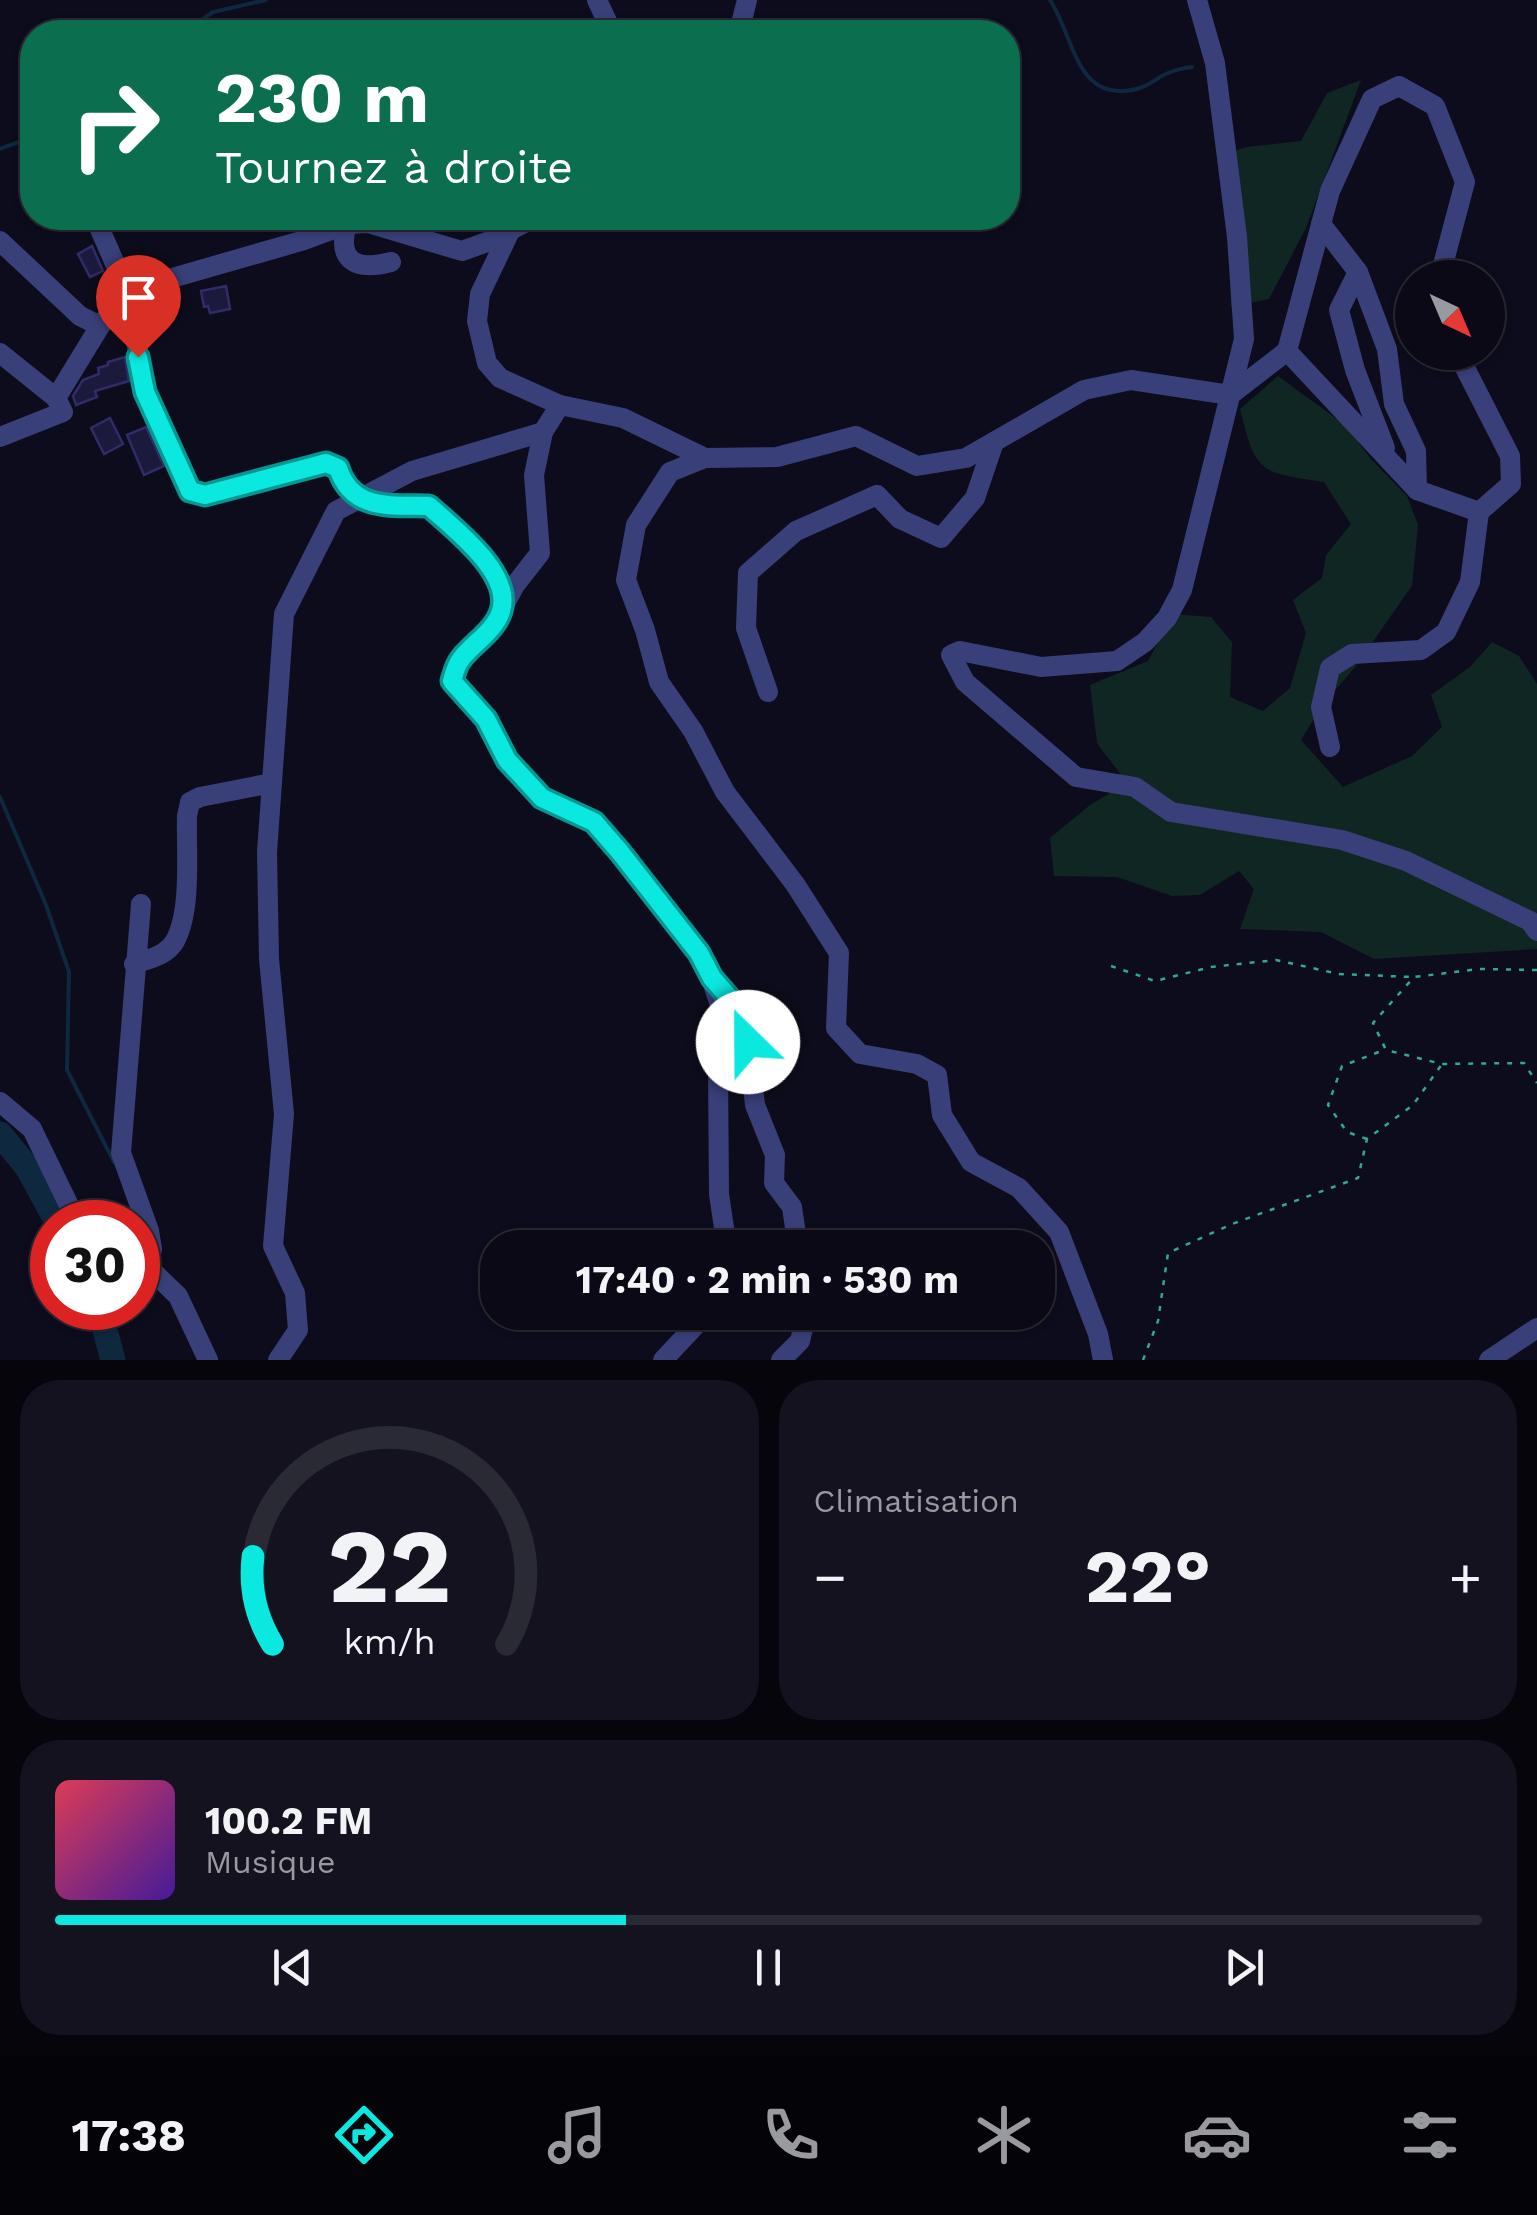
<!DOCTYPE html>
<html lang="fr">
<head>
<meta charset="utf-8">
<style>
  :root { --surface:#0a0915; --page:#13121e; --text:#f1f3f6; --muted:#999aa0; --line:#2a2a34; --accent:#0ae8df }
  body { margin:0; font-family:"Work Sans",sans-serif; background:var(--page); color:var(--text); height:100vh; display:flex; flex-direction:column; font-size:38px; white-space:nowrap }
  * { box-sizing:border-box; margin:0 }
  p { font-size:32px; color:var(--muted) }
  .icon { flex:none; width:55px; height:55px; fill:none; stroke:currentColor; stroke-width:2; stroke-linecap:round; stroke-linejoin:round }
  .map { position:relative; height:1360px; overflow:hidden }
  .drawer { display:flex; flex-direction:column; gap:20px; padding:20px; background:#06050c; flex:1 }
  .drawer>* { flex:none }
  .guide { position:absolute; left:20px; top:20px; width:1000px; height:210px; border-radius:40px; box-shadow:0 2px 8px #0004,0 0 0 2px var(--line); background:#0b6e4f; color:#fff; overflow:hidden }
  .needle { width:65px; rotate:136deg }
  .fabs { position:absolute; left:1395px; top:260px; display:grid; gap:20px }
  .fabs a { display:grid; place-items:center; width:110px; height:110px; border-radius:50%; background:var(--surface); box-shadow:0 2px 8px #0004,0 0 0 2px var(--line); font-size:50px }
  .speed { position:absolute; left:30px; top:1200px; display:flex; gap:20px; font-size:50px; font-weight:700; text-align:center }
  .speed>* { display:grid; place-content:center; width:130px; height:130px; border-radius:50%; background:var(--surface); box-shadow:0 2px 8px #0004,0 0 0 2px var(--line); line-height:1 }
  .speed .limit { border:15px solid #d22; background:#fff; color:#111 }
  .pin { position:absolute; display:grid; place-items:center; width:85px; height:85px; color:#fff; margin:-102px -42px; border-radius:50% 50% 50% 0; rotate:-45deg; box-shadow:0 0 10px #0007 }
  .pin .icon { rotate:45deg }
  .me { position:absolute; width:110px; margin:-55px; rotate:337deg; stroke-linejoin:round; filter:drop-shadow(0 0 8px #0008) }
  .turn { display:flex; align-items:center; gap:35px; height:210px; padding:0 30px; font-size:45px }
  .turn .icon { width:130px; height:130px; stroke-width:2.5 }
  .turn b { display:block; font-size:70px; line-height:85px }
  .big { font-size:75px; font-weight:700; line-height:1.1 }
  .drawer .tile { flex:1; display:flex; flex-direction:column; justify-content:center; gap:15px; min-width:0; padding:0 35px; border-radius:40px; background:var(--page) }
  .drawer .dial { align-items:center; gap:0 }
  .dial svg { height:260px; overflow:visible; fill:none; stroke:var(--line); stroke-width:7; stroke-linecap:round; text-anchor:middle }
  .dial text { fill:var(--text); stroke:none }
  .song { display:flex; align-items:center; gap:30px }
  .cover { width:120px; height:120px; border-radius:15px; background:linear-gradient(135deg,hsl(350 70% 55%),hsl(260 70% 35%)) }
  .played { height:10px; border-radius:5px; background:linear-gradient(90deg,var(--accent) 40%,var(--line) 40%) }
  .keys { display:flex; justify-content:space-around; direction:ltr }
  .heat { display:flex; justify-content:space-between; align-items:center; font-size:55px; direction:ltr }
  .drawer .tiles { flex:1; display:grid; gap:20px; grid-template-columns:1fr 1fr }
  .tile:last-child { grid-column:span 2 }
  .trip { position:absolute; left:480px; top:1230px; width:575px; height:100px; border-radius:40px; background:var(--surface); box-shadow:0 2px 8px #0004,0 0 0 2px var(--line); font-weight:700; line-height:100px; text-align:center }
  .menu { display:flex; height:160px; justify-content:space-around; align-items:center; background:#040408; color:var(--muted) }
  .menu .icon { width:70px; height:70px }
  .menu .current { color:var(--accent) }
  .menu b { font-size:45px; color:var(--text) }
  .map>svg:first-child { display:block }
  .green { fill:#102622 }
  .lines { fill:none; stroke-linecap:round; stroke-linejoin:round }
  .stream { stroke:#0d283f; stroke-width:4 }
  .river { stroke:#0d283f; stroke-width:25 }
  .building { fill:#1b193c; stroke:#2f2c67; stroke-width:2.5 }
  .path { stroke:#32a890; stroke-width:2.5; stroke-dasharray:5 8; stroke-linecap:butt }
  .minor { stroke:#394079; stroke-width:20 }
  .route-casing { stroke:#069791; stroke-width:25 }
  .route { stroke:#0ae8df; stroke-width:18 }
</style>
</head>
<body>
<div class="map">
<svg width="1537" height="1360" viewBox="0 0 1537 1360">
  <rect width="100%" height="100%" fill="#0d0c1c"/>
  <g class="green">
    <polygon points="1361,80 1306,228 1269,299 1231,307 1227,153 1247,147 1301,141 1327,93"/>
    <path d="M 1278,376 L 1345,425 L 1371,459 L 1407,496 L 1418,525 L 1412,586 L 1355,667 L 1321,707 L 1301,740 L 1343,787 L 1412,756 L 1442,727 L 1431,695 L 1470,667 L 1492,642 L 1519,656 L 1537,684 L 1537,949 L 1374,959 L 1321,932 L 1240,929 L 1254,889 L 1239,871 L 1200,895 L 1172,896 L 1117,877 L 1054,876 L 1050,838 L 1090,805 L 1127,783 L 1097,743 L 1090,685 L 1148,661 L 1173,614 L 1211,617 L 1232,642 L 1230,697 L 1263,711 L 1290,688 L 1306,633 L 1293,600 L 1322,578 L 1326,555 L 1351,524 L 1324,482 C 1259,472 1256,474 1240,409 Z"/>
  </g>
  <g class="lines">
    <g class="stream">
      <path d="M 1050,0 C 1075,38 1076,107 1140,88 C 1150,85 1158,77 1168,73 C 1175,70 1184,68 1192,67"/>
      <polyline points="184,32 213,12 266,0"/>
      <polyline points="0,149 32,137"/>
      <polyline points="0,797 46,905 69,972 67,1070 114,1162"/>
    </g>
    <g class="river">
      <polyline points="0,1134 27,1167 57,1222"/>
      <polyline points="99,1308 113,1360"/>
    </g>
  </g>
  <g class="building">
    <polygon points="92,246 103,271 90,277 78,254"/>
    <polygon points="226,286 230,309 210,313 208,306 204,307 201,291"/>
    <polygon points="125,357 129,381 95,391 97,397 76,405 73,396 83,380 99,374 98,368 108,365 108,362"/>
    <polygon points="110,418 123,444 104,454 91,428"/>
    <polygon points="146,427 164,466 144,475 127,435"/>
  </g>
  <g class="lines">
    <g class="path">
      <polyline points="1111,966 1155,981 1211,967 1276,960 1339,974 1412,977"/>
      <polyline points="1537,970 1479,969 1414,977 1373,1023 1386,1050 1442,1064 1524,1063 1537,1083"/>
      <polyline points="1367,1139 1347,1132 1328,1105 1342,1066 1384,1050"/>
      <polyline points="1143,1360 1158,1321 1168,1253 1232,1224 1358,1178 1367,1139 1413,1105 1442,1064"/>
    </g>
    <g class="minor">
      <polyline points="597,0 612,32"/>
      <polyline points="1197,0 1215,63 1237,237 1244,339 1182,590 1167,618 1145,642 1117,661 1041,667 960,651 951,655 965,682 1076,777 1135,787 1171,812 1342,840 1406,861 1530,921 1537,931"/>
      <polyline points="739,32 747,0"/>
      <path d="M 95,218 L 127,291 L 145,392 L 190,491 L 205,495 L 325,463 L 338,468 C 352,511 390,505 429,506 C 453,528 513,573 501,611 C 495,631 472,644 461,659 C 456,665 454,674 452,681 L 463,697 L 486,719 L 507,760 L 542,798 L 594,822 L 707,966 L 723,1014 L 718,1067 L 719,1194 L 727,1248"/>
      <path d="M 347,224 C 336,262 357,271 391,262"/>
      <polyline points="1321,224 1358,272 1387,349 1394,404 1416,451 1417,490"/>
      <polyline points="511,229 480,294 477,321 487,363 500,378 560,405"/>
      <polyline points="0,241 80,316 100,326"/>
      <polyline points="1358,272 1339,310 1355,370 1385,448"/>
      <polyline points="1287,351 1417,490 1479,512 1511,484 1510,456 1463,364 1461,352"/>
      <polyline points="0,353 56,398"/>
      <polyline points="0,437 63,412 56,398 100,326 127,291 301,241 347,224 368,223 462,251 487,242 534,218"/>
      <polyline points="502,609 515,585 540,553 534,475 543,432 560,405 623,418 705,458"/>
      <polyline points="768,692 746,628 748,573 796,531 877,495 900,519 941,538 975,498 994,442"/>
      <polyline points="1330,747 1321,707 1330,668 1352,654 1421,650 1446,632 1470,582 1479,512"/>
      <polyline points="141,904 121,1153 149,1231 152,1249 148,1267"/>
      <path d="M 134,964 C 149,959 166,956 175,941 C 192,910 186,851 187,816 L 190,802 L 200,797 L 272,783"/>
      <polyline points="718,985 740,1010 748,1042 755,1105 775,1155 774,1183 792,1207 798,1248"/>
      <polyline points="0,1102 32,1129 77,1222"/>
      <polyline points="138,1268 148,1267 178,1296 208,1360"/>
      <polyline points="278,1360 298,1330 295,1293 273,1246 284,1114 269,959 267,852 284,614 336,511 412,471 543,432"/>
      <polyline points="663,1360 708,1312"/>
      <polyline points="781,1360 800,1341 807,1312"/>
      <polyline points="1103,1360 1098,1334 1059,1232 1019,1188 971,1162 942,1115 937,1075 917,1064 860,1054 836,1028 839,953 795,884 725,792 693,731 659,682 645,630 626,580 636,525 670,472 705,458 777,457 856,436 917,466 966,458 1084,390 1131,380 1230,395 1287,351 1330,191 1372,99 1399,86 1435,106 1465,182 1444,261 1447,278"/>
      <polyline points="1489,1360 1537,1328"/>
    </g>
  </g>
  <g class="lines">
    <defs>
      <path id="route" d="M 138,357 L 145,392 L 190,491 L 205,495 L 326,463 L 338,468 C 352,511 390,505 429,506 C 453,528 513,573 501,611 C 495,631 472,644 461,659 C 456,665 454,674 452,681 L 486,719 L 507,760 L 542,798 L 594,822 L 620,852 L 699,953 L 712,978 L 740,1010 L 748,1042"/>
    </defs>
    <use href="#route" class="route-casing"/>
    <use href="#route" class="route"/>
  </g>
</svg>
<div class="fabs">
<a><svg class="needle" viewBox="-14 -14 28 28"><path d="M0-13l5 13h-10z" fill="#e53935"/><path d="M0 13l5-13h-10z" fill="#999aa0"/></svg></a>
</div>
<div class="speed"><div class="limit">30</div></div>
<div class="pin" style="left:138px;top:357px;background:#d93025"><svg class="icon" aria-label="arrive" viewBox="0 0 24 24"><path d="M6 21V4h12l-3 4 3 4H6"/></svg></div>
<svg class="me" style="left:748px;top:1042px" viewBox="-20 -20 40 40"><circle r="19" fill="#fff"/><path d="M0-13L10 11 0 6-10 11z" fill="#0ae8df"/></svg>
<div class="trip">17:40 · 2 min · 530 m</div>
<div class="guide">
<div class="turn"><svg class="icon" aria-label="right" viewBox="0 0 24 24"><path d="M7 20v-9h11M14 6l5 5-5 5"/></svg><div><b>230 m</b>Tournez à droite</div></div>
</div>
</div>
<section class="drawer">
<div class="tiles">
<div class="tile dial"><svg viewBox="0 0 100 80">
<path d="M14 69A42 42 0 1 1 86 69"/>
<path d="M14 69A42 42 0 0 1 8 42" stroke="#0ae8df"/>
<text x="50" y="56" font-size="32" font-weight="700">22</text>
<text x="50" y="72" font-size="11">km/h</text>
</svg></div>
<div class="tile"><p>Climatisation</p>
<div class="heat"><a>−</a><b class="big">22°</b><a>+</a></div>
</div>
<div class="tile">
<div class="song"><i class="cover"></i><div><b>100.2 FM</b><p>Musique</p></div></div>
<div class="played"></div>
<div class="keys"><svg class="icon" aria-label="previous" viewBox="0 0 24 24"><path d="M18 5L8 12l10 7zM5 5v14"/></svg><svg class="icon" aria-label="pause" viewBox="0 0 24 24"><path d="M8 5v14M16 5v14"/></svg><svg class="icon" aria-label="next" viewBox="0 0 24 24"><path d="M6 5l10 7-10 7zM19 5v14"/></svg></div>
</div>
</div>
</section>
<nav class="menu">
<b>17:38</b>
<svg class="icon current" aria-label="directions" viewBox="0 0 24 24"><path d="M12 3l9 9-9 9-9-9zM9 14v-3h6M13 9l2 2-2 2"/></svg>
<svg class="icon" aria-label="music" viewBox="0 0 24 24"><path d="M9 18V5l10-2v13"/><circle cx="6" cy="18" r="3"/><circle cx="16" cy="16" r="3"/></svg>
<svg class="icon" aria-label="phone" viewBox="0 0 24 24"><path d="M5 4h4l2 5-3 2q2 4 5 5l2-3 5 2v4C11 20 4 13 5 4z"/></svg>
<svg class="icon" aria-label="climate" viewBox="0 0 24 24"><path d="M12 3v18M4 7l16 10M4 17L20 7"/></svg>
<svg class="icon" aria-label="car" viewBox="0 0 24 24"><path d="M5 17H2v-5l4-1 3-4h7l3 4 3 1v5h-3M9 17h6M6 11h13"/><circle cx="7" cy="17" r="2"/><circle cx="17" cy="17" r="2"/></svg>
<svg class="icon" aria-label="filters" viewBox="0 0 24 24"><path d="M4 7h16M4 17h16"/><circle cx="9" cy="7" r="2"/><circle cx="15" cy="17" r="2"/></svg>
</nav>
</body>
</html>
